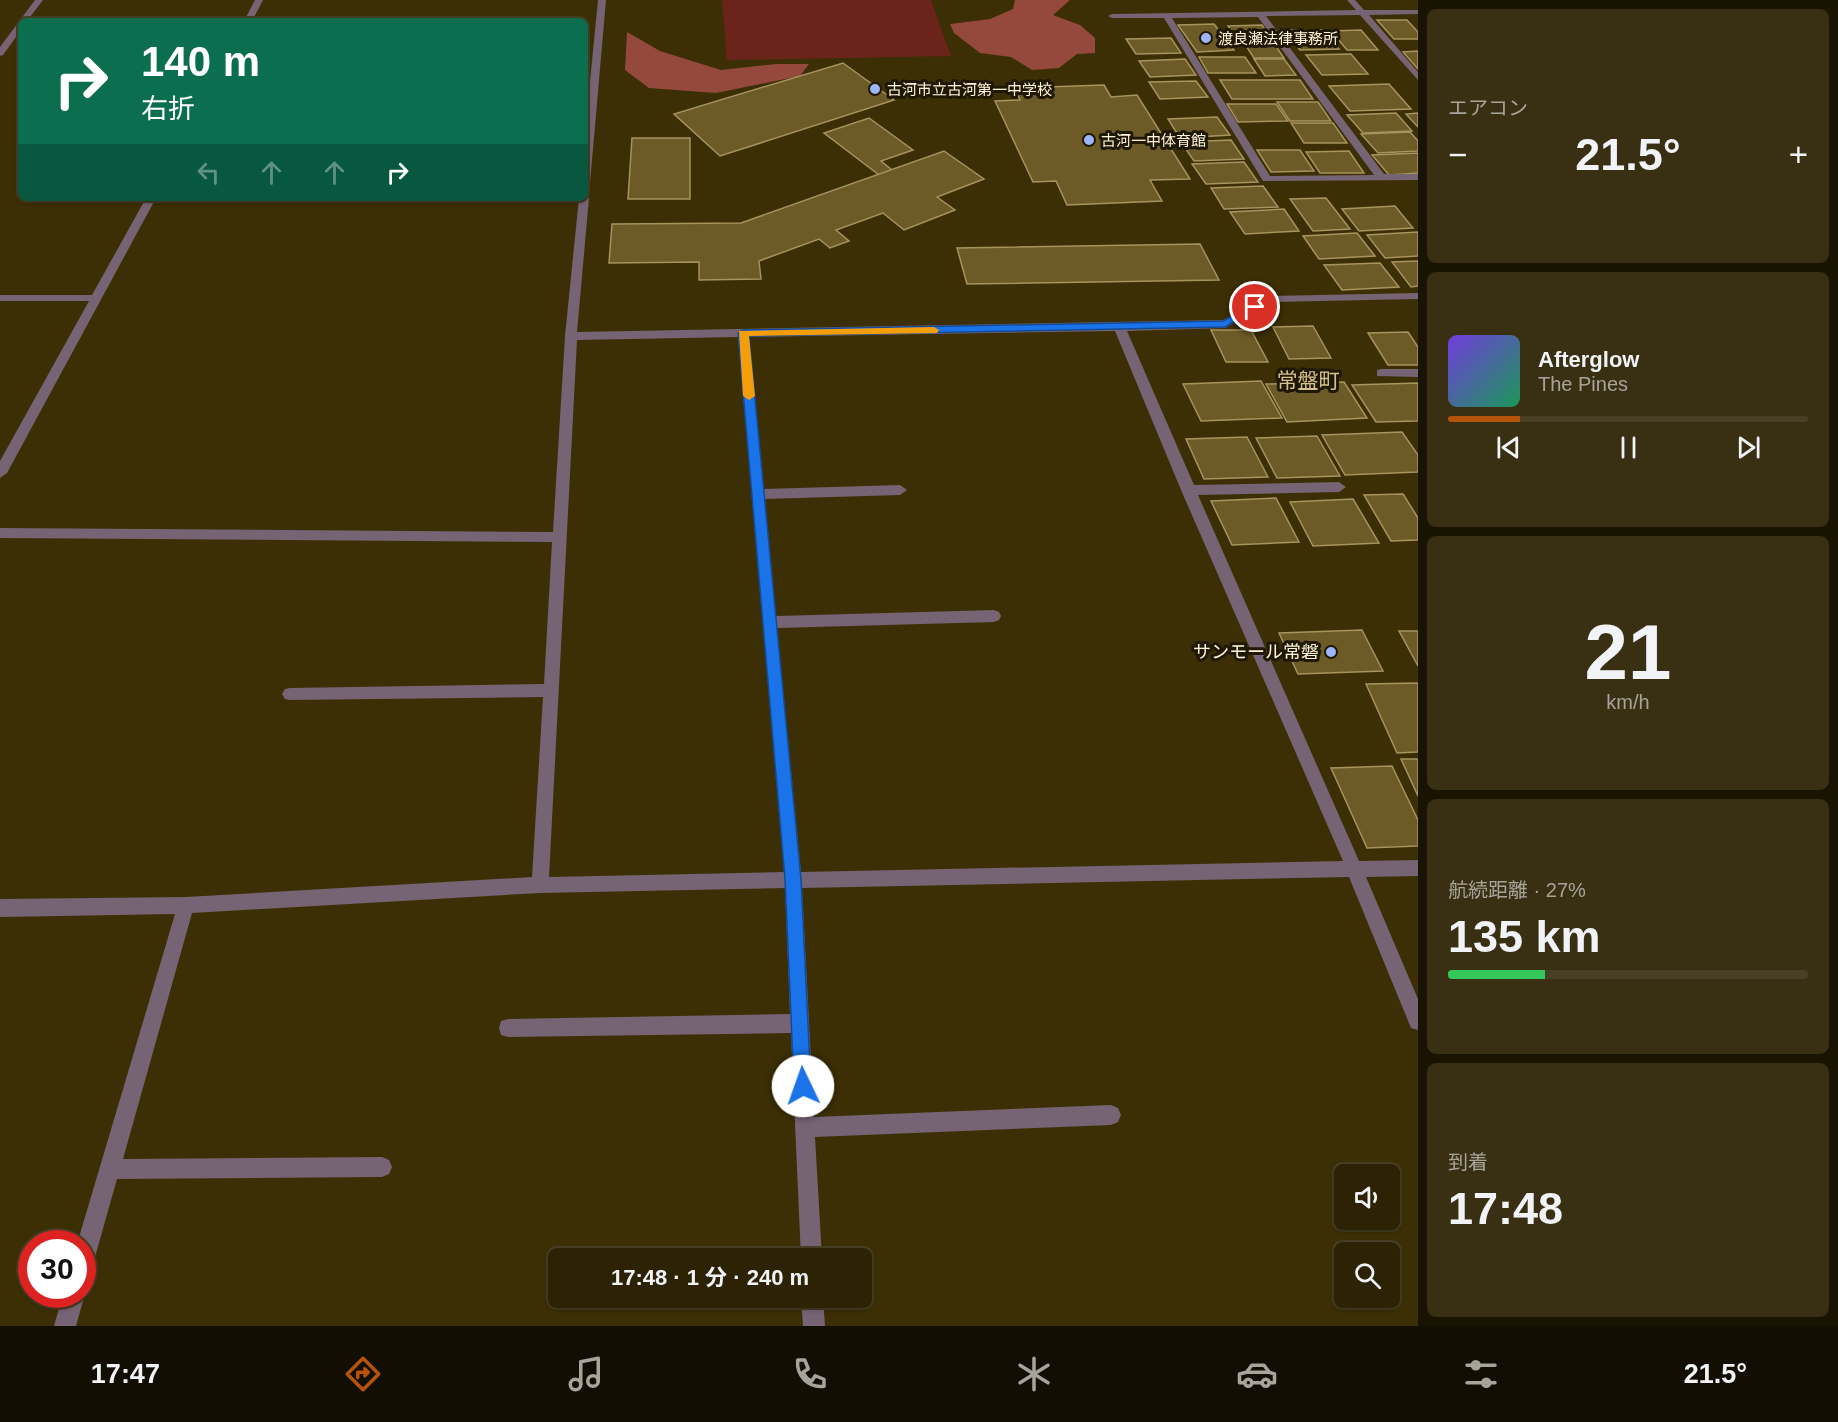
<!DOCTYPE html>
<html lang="ja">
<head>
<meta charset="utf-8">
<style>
  :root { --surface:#2d2304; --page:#392f13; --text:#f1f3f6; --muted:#a7a49a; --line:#484026; --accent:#b45309 }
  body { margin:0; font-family:Arial,"Noto Sans JP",sans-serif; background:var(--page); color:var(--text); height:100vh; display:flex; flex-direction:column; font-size:22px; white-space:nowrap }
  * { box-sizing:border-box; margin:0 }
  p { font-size:20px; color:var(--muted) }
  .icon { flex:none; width:33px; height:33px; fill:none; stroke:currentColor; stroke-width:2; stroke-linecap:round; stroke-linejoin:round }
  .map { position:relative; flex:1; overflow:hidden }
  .details { display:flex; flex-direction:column; gap:9px; padding:9px; background:#191302; width:420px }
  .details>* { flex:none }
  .banner { position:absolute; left:18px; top:18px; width:570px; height:183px; border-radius:9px; box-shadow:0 2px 4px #0004,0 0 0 2px var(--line); background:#0b6e4f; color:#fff; overflow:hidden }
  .tools { position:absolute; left:1334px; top:1164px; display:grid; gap:12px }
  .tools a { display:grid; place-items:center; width:66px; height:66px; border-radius:9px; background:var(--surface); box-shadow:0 2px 4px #0004,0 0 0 2px var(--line); font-size:30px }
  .speed { position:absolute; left:18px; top:1230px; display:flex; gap:12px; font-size:30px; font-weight:700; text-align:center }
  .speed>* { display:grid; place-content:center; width:78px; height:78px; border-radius:50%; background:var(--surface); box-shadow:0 2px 4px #0004,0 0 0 2px var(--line); line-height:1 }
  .speed .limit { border:9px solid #d22; background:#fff; color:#111 }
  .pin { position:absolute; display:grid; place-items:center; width:51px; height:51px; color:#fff; margin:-26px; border:3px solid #fff; border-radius:50%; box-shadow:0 2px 6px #0007 }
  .me { position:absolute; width:66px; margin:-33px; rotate:357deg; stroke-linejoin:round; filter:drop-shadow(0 0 4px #0008) }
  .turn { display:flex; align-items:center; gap:21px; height:126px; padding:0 24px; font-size:27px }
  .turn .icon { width:78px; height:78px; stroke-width:2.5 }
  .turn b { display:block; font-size:42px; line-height:51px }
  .lanes { display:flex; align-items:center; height:57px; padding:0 24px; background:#0003; justify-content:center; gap:30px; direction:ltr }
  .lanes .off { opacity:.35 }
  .big { font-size:45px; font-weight:700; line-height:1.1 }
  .details .widget { flex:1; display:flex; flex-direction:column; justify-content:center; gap:9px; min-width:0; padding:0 21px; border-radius:9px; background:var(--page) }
  .details .dial { align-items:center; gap:0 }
  .dial b { font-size:78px; line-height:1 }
  .song { display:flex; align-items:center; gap:18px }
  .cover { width:72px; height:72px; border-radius:9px; background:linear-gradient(135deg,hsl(260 70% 55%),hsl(150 70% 35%)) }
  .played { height:6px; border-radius:3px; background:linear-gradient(90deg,var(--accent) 20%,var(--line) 20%) }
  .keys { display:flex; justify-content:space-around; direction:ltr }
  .heat { display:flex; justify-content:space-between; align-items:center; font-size:33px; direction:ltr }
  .charge { height:9px; border-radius:4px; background:linear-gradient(90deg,#34c759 27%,var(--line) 0) }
  .trip { position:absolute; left:548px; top:1248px; width:324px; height:60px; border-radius:9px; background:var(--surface); box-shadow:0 2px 4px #0004,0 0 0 2px var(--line); font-weight:700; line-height:60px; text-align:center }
  .tabs { display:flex; height:96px; justify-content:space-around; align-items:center; background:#120e02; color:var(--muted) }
  .tabs .icon { width:42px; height:42px }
  .tabs .current { color:var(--accent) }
  .tabs b { font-size:27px; color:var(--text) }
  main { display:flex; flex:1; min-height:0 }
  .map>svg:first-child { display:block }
  .green { fill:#6b241a }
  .forest { fill:#95493c }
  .building { fill:#6d5b27; stroke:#a6935e; stroke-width:1.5 }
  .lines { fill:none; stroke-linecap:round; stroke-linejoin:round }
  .minor { fill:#766373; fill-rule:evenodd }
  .route { fill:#1a73e8; stroke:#114b97; stroke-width:1.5 }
  .slow { fill:#f59e0b }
  .poi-dot { fill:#9eb4fd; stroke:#1f1803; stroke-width:2 }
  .labels { text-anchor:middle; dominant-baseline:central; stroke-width:6; stroke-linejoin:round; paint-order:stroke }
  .far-poi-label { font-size:15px; fill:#fef4d9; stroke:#1f1803; text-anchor:start }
  .poi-label { font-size:18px; fill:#fef4d9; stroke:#1f1803; text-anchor:end }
  .quarter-label { font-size:21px; fill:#d4c18b; stroke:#1f1803 }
</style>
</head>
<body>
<main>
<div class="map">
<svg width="1418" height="1326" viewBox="0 0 1418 1326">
  <rect width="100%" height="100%" fill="#3c2f05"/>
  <polygon class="green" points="722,0 931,0 951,56 727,60"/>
  <g class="forest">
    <polygon points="1015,0 1070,0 1053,15 1080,25 1095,38 1095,53 1077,54 1059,68 1032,70 1011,57 980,53 954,33 950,24 990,19 1013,9"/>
    <polygon points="627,32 660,51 721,70 776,64 809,64 800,76 716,93 649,88 625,70"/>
  </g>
  <g class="building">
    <polygon points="1377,20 1407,20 1418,32 1418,39 1394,39"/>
    <polygon points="1214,24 1234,50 1197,52 1178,25"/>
    <polygon points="1262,25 1273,41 1238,41 1228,26"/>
    <polygon points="1284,30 1323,30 1339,49 1300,50"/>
    <polygon points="1361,30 1378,50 1347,50 1331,31"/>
    <polygon points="1171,38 1181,53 1136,54 1126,39"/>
    <polygon points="1273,42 1284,58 1254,58 1244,43"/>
    <polygon points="1418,51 1418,69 1403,52"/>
    <polygon points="1351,54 1368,74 1322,75 1306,55"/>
    <polygon points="1199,57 1245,57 1256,73 1208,73"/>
    <polygon points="1185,59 1196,75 1150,77 1139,61"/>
    <polygon points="1254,59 1284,59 1296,75 1265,76"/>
    <polygon points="843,63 894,100 720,156 674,114"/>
    <polygon points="1220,80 1300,80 1313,99 1232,99"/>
    <polygon points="1196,81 1208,97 1160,99 1149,82"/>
    <polygon points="1389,84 1411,109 1350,111 1329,86"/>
    <polygon points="1104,85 1111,97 1137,95 1190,179 1150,180 1162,201 1067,205 1056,181 1033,182 995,101 1020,100 1014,88"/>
    <polygon points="1277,102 1318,102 1331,121 1290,121"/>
    <polygon points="1227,104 1276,104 1288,121 1238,122"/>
    <polygon points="1396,113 1412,131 1363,133 1347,115"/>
    <polygon points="1418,113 1418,127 1406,114"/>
    <polygon points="1217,117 1230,135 1180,138 1168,119"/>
    <polygon points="869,118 913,150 881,161 892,170 879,175 824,133"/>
    <polygon points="1291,123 1333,123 1347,143 1304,143"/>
    <polygon points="1410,132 1418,141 1418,151 1378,153 1361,134"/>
    <polygon points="632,138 690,138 690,199 628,199"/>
    <polygon points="1231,140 1244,159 1194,161 1181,142"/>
    <polygon points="1257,150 1300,150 1314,171 1271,172"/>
    <polygon points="944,151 984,179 937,197 955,210 904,230 883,213 836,230 849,241 830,248 819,239 759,261 761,279 699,280 699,262 609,263 612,224 741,223"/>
    <polygon points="1349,151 1364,173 1320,173 1306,152"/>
    <polygon points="1418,153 1418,173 1389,175 1372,155"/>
    <polygon points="1244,162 1258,182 1206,184 1192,164"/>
    <polygon points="1263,186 1278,207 1224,209 1211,188"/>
    <polygon points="1326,198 1350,229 1313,231 1290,199"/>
    <polygon points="1395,206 1413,228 1359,231 1342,209"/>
    <polygon points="1284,209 1299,231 1245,234 1230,212"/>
    <polygon points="1418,232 1418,256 1385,258 1367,235"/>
    <polygon points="1357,233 1375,256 1319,259 1303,236"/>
    <polygon points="1200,244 1219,280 967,284 957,248"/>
    <polygon points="1418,261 1418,286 1411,287 1392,262"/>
    <polygon points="1380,263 1399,287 1342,290 1324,265"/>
    <polygon points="1313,326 1331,358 1289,359 1273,327"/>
    <polygon points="1211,330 1251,330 1268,362 1226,362"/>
    <polygon points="1408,332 1418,347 1418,365 1388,365 1368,333"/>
    <polygon points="1261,381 1282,418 1201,421 1183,384"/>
    <polygon points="1344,382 1367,418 1287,422 1266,384"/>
    <polygon points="1418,383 1418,421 1376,422 1352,385"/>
    <polygon points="1402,432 1418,455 1418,472 1345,475 1322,435"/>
    <polygon points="1317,436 1340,476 1277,478 1256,438"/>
    <polygon points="1247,437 1268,477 1204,479 1186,439"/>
    <polygon points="1403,494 1418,518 1418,540 1391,541 1364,495"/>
    <polygon points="1276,498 1299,542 1232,545 1211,501"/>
    <polygon points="1353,499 1379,543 1313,546 1290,502"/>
    <polygon points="1362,630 1383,671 1298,674 1279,633"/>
    <polygon points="1399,631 1418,631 1418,666"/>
    <polygon points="1418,683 1418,752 1397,753 1366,684"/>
    <polygon points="1401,759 1418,759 1418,796"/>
    <polygon points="1392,766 1418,820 1418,846 1367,848 1331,768"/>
  </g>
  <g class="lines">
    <g class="minor">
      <polygon points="35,0 43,0 27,21 21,21 21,30 3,55 0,56 0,47"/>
      <polygon points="255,0 263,0 252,21 244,21"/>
      <polygon points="598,0 606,0 590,183 585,186 585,132"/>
      <path d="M 1347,0 L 1355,0 L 1364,10 L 1418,10 L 1418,14 L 1369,15 L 1418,72 L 1418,80 L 1360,15 L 1266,16 L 1384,174 L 1418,174 L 1418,180 L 1263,181 L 1164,18 L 1112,18 L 1108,16 L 1112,14 L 1356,10 ZM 1258,17 L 1374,175 L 1270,176 L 1172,18 Z"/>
      <path d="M 585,195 L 589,198 L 577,332 L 1223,320 L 1270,296 L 1418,293 L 1418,299 L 1272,302 L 1225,328 L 1127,331 L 1194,485 L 1339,482 L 1346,487 L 1339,492 L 1198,495 L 1359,861 L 1418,860 L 1418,876 L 1366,877 L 1418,999 L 1418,1030 L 1411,1028 L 1349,877 L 802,888 L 814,1117 L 1111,1105 L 1118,1108 L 1121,1115 L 1118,1122 L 1111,1125 L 815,1137 L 822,1258 L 801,1258 L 791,1033 L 508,1037 L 501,1035 L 499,1028 L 501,1021 L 508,1019 L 790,1014 L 785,888 L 540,893 L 192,913 L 123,1159 L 382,1157 L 389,1160 L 392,1167 L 389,1174 L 382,1177 L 117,1179 L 93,1264 L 90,1272 L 82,1274 L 82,1244 L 77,1244 L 175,914 L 0,917 L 0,899 L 186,897 L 532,877 L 543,697 L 290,700 L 285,699 L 282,694 L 285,689 L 290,688 L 544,684 L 552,542 L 0,538 L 0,528 L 553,532 L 565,336 L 579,198 L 585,198 ZM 1115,331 L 1181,490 L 1343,861 L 801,872 L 777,628 L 994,622 L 999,620 L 1001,616 L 999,612 L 994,610 L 776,616 L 765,499 L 900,495 L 907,490 L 900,485 L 764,489 L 749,337 ZM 738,337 L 784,872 L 549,877 L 577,340 Z"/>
      <polygon points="146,198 156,198 7,473 0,478 0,461 89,301 0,301 0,295 92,295"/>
      <polygon points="1381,369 1418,369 1418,377 1377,376 1377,370"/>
      <polygon points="82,1289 85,1294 76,1326 54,1326 63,1294 82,1294"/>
      <polygon points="801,1298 823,1298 825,1326 803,1326"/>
    </g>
  </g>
  <polygon class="route" points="1251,305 1260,307 1225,327 749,336 801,879 811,1086 809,1092 803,1094 796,1092 794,1086 785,879 738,333 743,330 1223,321"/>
  <polygon class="slow" points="934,327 939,330 937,333 749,336 755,396 749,400 743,396 739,331"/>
  <g class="poi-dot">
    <circle cx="1206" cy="38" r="6"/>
    <circle cx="875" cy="89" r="6"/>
    <circle cx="1089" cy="140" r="6"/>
    <circle cx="1331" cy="652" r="6"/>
  </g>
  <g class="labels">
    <g class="far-poi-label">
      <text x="1218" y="38">渡良瀬法律事務所</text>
      <text x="887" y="89">古河市立古河第一中学校</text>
      <text x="1101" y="140">古河一中体育館</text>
    </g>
    <g class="poi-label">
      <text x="1319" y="652">サンモール常磐</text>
    </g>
    <g class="quarter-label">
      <text x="1308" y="380">常盤町</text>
    </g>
  </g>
</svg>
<div class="tools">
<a><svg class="icon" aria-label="sound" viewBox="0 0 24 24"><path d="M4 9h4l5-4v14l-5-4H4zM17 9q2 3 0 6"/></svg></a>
<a><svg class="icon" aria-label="search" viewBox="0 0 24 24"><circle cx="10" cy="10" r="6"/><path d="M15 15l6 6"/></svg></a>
</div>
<div class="speed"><div class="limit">30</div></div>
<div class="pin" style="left:1255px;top:307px;background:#d93025"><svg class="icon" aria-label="arrive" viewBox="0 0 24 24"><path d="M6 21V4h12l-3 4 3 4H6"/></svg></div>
<svg class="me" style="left:803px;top:1086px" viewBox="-20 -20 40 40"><circle r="19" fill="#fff"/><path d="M0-13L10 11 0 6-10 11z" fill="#1a73e8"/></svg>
<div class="trip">17:48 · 1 分 · 240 m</div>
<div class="banner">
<div class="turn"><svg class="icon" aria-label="right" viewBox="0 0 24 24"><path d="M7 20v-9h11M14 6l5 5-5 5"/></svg><div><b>140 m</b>右折</div></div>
<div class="lanes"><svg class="icon off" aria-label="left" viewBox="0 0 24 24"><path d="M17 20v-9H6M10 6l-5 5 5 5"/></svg><svg class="icon off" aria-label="ahead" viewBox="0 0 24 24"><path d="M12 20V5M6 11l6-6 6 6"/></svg><svg class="icon off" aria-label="ahead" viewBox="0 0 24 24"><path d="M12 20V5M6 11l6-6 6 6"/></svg><svg class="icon" aria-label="right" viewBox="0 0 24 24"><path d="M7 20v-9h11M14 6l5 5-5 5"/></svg></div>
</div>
</div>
<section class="details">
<div class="widget"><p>エアコン</p>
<div class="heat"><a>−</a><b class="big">21.5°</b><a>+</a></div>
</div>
<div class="widget">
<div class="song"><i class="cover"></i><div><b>Afterglow</b><p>The Pines</p></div></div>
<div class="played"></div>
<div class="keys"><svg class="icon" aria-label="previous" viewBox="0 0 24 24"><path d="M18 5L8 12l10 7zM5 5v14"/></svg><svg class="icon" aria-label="pause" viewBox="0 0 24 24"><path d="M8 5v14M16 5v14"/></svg><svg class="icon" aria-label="next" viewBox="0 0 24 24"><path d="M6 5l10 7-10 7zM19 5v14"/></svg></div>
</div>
<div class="widget dial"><b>21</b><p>km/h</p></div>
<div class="widget"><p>航続距離 · 27%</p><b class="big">135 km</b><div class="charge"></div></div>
<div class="widget"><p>到着</p><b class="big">17:48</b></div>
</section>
</main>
<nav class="tabs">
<b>17:47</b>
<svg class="icon current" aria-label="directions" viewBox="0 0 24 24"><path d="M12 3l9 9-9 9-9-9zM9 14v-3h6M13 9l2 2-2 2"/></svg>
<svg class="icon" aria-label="music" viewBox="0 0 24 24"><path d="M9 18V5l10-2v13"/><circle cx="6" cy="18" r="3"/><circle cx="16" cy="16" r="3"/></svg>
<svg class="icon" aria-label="phone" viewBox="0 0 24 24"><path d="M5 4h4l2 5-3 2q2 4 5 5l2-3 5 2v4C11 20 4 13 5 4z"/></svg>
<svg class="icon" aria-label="climate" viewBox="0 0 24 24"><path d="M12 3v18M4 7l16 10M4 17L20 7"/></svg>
<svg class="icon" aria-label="car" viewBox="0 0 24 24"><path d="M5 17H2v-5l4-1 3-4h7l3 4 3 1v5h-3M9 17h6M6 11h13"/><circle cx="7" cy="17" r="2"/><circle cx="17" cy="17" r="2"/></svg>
<svg class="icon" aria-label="filters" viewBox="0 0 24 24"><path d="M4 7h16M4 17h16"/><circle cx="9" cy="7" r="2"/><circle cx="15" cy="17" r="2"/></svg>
<b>21.5°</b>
</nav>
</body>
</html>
